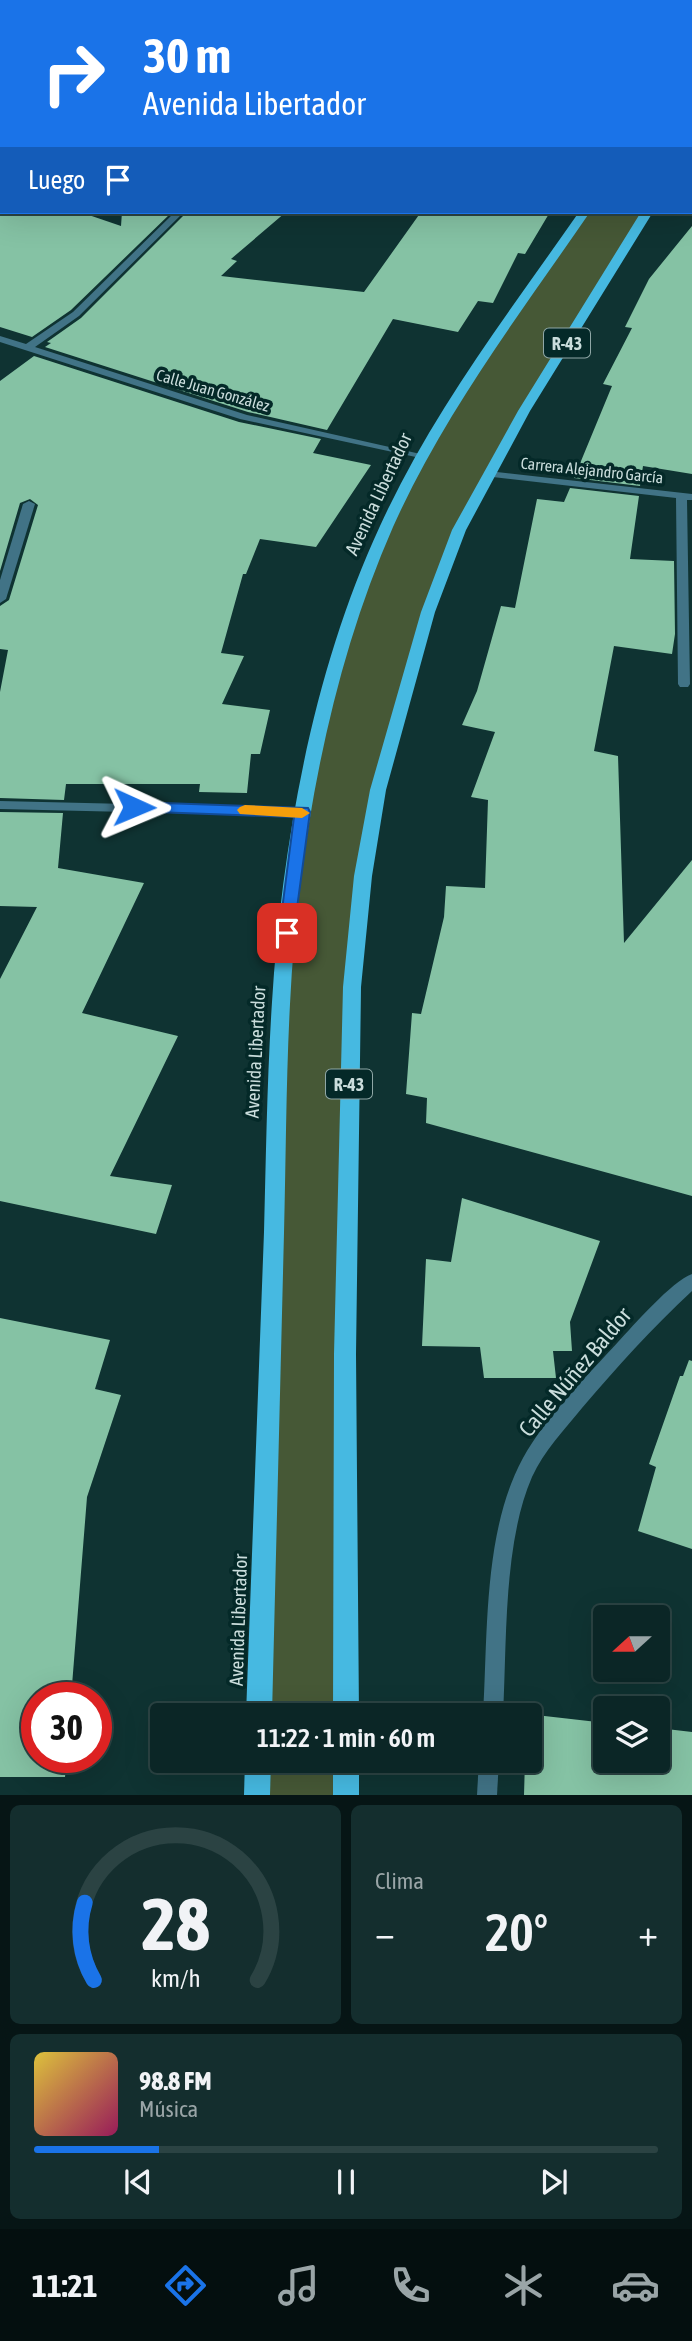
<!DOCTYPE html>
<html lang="es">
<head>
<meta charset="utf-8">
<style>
  :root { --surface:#0b2626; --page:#142e2e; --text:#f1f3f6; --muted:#9aa5a7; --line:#2b4343; --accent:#1a73e8 }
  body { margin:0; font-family:"Asap Condensed",sans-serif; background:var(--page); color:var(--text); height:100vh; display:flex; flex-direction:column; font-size:26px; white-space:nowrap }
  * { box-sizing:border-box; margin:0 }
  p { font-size:23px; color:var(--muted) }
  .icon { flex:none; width:38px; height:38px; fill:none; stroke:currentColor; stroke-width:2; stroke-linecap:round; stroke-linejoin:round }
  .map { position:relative; height:1795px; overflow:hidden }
  .panel { display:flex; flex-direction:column; gap:10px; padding:10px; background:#061515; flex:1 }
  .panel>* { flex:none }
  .banner { position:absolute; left:0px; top:0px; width:693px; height:214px; box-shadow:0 7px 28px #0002,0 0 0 2px var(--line); background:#1a73e8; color:#fff; overflow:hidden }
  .needle { width:46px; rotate:249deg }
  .buttons { position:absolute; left:593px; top:1605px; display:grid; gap:14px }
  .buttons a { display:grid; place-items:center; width:77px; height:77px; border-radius:7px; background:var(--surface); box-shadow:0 7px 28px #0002,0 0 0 2px var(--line); font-size:35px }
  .speed { position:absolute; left:21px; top:1682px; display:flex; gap:14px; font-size:35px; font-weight:700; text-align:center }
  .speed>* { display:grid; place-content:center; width:91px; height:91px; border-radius:50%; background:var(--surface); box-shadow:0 7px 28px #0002,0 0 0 2px var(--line); line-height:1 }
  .speed .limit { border:10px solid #d22; background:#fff; color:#111 }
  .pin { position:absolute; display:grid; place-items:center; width:60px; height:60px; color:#fff; margin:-30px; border-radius:14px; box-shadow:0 4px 10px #0006 }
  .me { position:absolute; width:77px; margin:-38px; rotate:91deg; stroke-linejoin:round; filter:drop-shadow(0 0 5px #0008) }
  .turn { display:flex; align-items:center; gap:24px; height:147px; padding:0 28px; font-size:32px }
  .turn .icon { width:91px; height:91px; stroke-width:2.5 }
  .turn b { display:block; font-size:49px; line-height:60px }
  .then { display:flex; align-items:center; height:66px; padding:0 28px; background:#0003; gap:14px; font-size:26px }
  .big { font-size:52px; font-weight:600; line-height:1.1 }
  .panel .tile { flex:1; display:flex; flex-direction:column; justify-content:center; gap:10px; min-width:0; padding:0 24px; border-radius:10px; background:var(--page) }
  .panel .dial { align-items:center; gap:0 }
  .dial svg { height:182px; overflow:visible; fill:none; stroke:var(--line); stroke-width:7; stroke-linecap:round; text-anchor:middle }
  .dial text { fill:var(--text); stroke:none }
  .song { display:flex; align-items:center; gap:21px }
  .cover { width:84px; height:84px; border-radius:10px; background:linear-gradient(135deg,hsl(50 70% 55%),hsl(330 70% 35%)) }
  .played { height:7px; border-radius:4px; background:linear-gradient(90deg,var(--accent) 20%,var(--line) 20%) }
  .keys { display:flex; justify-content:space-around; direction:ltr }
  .heat { display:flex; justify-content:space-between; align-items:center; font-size:38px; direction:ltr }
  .panel .tiles { flex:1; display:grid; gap:10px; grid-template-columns:1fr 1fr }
  .tile:last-child { grid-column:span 2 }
  .trip { position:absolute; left:150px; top:1703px; width:392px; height:70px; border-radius:7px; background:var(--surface); box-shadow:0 7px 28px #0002,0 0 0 2px var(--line); font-weight:600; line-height:70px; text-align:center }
  .dock { display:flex; height:112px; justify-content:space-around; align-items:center; background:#040f0f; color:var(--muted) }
  .dock .icon { width:49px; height:49px }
  .dock .current { color:var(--accent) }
  .dock b { font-size:32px; color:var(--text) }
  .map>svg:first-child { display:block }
  .green { fill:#465836 }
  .building { fill:#85c2a4 }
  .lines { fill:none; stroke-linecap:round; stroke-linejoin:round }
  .minor { fill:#417386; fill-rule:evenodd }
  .tertiary { fill:#417386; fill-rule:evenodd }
  .primary { fill:#46b9e1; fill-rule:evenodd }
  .route { fill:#1a73e8; stroke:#114b97; stroke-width:2 }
  .slow { fill:#f59e0b }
  .labels { text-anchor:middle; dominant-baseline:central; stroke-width:7; stroke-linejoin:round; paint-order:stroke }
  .far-street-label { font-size:16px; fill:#cadddc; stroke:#042928 }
  .shield { fill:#042928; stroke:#8fa7a6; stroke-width:2 }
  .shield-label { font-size:18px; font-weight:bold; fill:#cadddc }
  .street-label { font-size:19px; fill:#cadddc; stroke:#042928 }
  .near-street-label { font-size:23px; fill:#cadddc; stroke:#042928 }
</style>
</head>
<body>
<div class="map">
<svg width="692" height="1795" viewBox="0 0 692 1795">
  <rect width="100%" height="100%" fill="#0f3332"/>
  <g class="green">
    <polygon points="584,212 647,212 488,474 428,612 363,876 346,1715 259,1715 291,889 340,652 415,466"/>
    <polygon points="258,1761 346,1761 346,1795 257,1795"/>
  </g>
  <g class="building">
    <polygon points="0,212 80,212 121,226 122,212 172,212 71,310 32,337 0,327"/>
    <polygon points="187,212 286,212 231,259 237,261 221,276 364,292 421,212 550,212 525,254 518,253 493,303 478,301 458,332 393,319 327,430 248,412 45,347 51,343 47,342 81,318"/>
    <polygon points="692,226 692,474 643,466 640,486 574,478 612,386 603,384 632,328 625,327 649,279"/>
    <polygon points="34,356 239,422 321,439 313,453 371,465 316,547 260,539 246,574 243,574 221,653 244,656 222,704 270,710 260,754 251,754 247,793 199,792 200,784 66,784 64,800 0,798 0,692 8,650 0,649 0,606 9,600 38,505 30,499 20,503 0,571 0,381"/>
    <polygon points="570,488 639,496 630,559 674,561 675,634 672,654 614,646 594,751 618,756 624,943 692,860 692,1196 426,1123 427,1098 406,1094 412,1013 421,1014 444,917 446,886 485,888 488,800 471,797 495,732 462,725 477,691 501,606 515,608 537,499 564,502"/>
    <polygon points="0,812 63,813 58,868 144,883 82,1013 178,1036 110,1176 172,1185 156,1234 0,1201 0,979 37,907 0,906"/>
    <polygon points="462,1198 600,1241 570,1322 572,1351 553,1351 556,1378 484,1378 480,1347 422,1346 426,1259 451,1262"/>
    <polygon points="0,1318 110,1340 95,1389 121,1395 87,1497 71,1698 37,1698 37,1757 67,1757 65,1777 0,1777"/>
    <polygon points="689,1360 692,1361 692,1549 638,1531 656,1467 649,1464 680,1376 683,1376"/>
    <polygon points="527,1714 606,1723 606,1760 658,1760 658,1728 692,1732 692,1795 524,1795 525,1760 530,1760 530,1715"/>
  </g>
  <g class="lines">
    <g class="minor">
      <polygon points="175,212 184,212 79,316 35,347 247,415 425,455 425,459 240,419 0,342 0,336 26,344 73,312"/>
      <polygon points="488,471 692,494 692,500 687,500 690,684 688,687 680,687 678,684 676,498 484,476 484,472"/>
      <polygon points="29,501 35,504 6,599 0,603 0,580 23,504"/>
      <polygon points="0,801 302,808 309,812 302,816 0,809"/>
      <path d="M 692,1274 L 692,1291 C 652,1328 617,1367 582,1408 C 564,1430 544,1451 532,1477 C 503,1544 507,1642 503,1715 L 483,1715 C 488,1634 483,1531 523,1458 C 545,1418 587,1376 618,1342 C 633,1326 672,1281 692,1274 Z"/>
      <polygon points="479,1760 499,1760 497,1795 477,1795"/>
    </g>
    <g class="tertiary">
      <rect x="0" y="2" width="2" height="4"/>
      <rect x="0" y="22" width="2" height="4"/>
      <rect x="691" y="96" width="1" height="4"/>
      <rect x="691" y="118" width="1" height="4"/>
    </g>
    <g class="primary">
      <polygon points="692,34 692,41 691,41 691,34"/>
      <polygon points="692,131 692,139 691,139 691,131"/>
      <path d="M 579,212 L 590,212 C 520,314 444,413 393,527 C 329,672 298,846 290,1004 C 286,1080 286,1157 284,1233 C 280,1394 276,1554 272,1715 L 246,1715 C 252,1554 258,1393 264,1232 C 266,1156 267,1079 272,1002 C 282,844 313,670 380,526 C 432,412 508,314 579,212 Z"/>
      <polygon points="641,212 653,212 530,411 466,530 435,612 386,790 372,876 361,987 356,1354 359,1715 333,1715 334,1354 343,987 354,876 370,790 421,612 452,530 518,411"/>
      <polygon points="245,1760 271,1760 270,1795 244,1795"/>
      <rect x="333" y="1760" width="26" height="35"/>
    </g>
  </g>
  <polygon class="route" points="134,802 308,808 310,812 293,938 281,938 279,933 294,817 128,811 126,807"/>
  <polygon class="slow" points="245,805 302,808 310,813 302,818 240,814 237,810 240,807"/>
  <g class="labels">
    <g class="far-street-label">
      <text transform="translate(213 390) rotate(16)">Calle Juan González</text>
      <text transform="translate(592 470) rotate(6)">Carrera Alejandro García</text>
    </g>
    <g class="shield">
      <rect x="544" y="328.5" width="46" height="29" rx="5"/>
      <rect x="326" y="1069.5" width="46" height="29" rx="5"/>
    </g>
    <g class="shield-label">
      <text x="567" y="343">R-43</text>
      <text x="349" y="1084">R-43</text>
    </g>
    <g class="street-label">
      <text transform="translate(378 494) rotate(-65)">Avenida Libertador</text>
      <text transform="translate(255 1052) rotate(-87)">Avenida Libertador</text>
      <text transform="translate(238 1620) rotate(-88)">Avenida Libertador</text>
    </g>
    <g class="near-street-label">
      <text transform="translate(575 1372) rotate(-50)">Calle Núñez Baldor</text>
    </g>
  </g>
</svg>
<div class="buttons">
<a><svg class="needle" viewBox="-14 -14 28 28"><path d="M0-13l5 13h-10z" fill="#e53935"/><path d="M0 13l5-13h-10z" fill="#9aa5a7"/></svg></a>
<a><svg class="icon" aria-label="layers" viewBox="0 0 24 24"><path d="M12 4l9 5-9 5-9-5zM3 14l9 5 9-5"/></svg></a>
</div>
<div class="speed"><div class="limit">30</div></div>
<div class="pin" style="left:287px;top:933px;background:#d93025"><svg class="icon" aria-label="arrive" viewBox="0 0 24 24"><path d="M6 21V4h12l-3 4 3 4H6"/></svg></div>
<svg class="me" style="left:134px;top:807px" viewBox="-20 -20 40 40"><path d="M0-17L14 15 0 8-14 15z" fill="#1a73e8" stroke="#fff" stroke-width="4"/></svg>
<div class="trip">11:22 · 1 min · 60 m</div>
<div class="banner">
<div class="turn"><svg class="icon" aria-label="right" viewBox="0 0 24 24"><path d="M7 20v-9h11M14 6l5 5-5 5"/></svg><div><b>30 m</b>Avenida Libertador</div></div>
<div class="then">Luego<svg class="icon" aria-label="arrive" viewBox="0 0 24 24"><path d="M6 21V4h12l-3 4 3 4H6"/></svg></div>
</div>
</div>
<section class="panel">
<div class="tiles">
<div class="tile dial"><svg viewBox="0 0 100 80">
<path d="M14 69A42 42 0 1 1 86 69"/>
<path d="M14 69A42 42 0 0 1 10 35" stroke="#1a73e8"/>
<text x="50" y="56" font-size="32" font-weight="700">28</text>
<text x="50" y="72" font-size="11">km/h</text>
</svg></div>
<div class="tile"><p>Clima</p>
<div class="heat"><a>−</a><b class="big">20°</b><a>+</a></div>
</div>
<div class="tile">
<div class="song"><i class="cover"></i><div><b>98.8 FM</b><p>Música</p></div></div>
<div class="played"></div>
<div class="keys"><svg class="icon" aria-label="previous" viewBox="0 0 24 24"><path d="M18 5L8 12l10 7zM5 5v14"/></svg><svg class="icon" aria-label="pause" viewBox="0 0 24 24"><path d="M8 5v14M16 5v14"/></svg><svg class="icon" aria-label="next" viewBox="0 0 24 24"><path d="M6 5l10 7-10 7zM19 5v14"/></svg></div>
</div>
</div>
</section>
<nav class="dock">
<b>11:21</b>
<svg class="icon current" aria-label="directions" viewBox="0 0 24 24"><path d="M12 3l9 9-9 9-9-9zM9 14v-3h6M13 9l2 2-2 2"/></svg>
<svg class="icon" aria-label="music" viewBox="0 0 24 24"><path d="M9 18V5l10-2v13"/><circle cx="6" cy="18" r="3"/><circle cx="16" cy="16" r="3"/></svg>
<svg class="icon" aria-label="phone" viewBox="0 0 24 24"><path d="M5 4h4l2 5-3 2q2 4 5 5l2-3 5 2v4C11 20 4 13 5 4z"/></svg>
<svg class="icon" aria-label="climate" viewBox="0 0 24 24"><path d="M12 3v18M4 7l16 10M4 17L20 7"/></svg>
<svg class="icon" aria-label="car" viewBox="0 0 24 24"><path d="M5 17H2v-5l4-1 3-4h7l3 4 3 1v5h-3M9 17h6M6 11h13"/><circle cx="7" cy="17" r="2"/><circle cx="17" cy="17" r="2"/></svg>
</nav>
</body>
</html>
